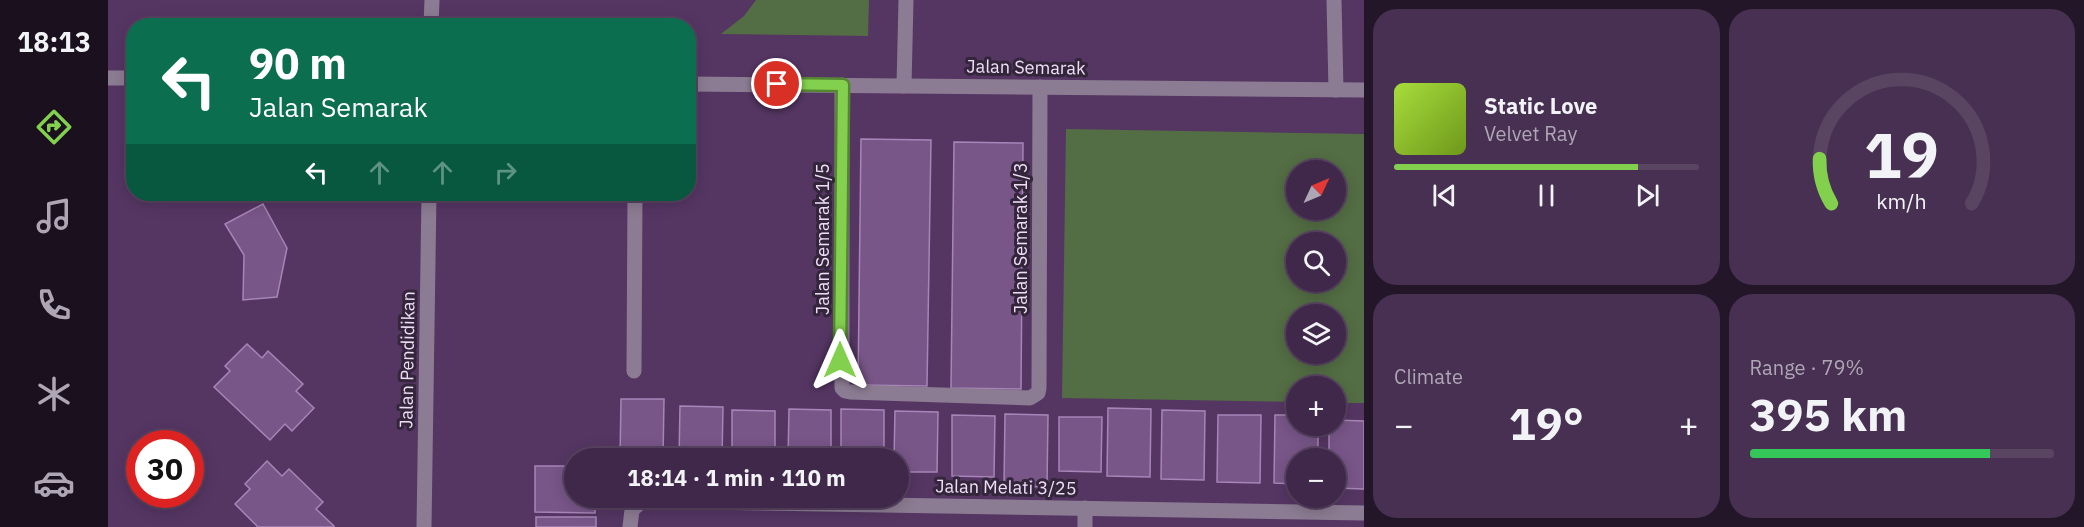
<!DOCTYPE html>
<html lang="en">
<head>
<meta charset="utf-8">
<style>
  :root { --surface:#40284a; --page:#473051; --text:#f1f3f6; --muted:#aea6b5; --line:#594462; --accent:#83d04e }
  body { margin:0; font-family:"IBM Plex Sans",sans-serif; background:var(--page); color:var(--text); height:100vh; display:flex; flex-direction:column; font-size:22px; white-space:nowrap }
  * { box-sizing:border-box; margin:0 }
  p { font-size:20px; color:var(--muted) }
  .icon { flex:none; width:33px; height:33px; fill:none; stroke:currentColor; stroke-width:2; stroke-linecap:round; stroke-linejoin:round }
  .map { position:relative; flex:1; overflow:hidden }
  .drawer { display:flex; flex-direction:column; gap:9px; padding:9px; background:#231629; width:720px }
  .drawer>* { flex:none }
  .banner { position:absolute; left:18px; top:18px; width:570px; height:183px; border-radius:24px; box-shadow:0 3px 15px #0003,0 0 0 2px var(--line); background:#0b6e4f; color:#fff; overflow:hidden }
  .needle { width:39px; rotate:46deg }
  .controls { position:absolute; left:1178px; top:160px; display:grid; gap:12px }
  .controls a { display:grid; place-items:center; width:60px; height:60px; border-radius:50%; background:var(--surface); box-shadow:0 3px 15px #0003,0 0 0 2px var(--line); font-size:30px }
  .speed { position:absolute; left:18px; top:430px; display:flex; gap:12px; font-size:30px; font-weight:700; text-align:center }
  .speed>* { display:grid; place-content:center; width:78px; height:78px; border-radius:50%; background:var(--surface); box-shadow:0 3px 15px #0003,0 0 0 2px var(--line); line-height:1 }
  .speed .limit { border:9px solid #d22; background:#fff; color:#111 }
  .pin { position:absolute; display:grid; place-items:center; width:51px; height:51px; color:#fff; margin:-26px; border:3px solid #fff; border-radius:50%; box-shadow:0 2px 6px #0007 }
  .me { position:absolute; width:66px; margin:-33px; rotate:0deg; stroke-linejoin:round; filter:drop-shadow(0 0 4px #0008) }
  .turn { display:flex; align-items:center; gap:21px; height:126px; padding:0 24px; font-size:27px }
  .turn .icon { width:78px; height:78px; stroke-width:2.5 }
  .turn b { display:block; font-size:42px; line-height:51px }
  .lanes { display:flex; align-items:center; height:57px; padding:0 24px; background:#0003; justify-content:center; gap:30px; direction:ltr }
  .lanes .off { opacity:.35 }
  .big { font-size:45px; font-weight:800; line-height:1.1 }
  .drawer .card { flex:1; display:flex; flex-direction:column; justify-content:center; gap:9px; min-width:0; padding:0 21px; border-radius:24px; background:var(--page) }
  .drawer .dial { align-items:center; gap:0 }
  .dial svg { height:156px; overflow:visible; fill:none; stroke:var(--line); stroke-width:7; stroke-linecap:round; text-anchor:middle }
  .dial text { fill:var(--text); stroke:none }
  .song { display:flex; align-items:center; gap:18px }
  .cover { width:72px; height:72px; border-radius:9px; background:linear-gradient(135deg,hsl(80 70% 55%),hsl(80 70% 35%)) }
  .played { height:6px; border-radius:3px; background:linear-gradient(90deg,var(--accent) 80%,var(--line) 80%) }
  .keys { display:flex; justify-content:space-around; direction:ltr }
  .heat { display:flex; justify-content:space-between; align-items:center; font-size:33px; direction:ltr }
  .charge { height:9px; border-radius:4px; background:linear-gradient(90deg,#34c759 79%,var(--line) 0) }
  .drawer .tiles { flex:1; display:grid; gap:9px; grid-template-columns:repeat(2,1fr) }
  .trip { position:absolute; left:456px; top:448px; width:345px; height:60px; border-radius:30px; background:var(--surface); box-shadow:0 3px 15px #0003,0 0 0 2px var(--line); font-weight:800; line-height:60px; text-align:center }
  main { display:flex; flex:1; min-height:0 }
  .tab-bar { display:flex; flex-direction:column; width:108px; justify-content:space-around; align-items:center; background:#1a101e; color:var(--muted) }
  .tab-bar .icon { width:42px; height:42px }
  .tab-bar .current { color:var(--accent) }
  .tab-bar b { font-size:27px; color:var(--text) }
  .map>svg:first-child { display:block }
  .green { fill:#536d44; fill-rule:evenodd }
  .building { fill:#785688; stroke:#a785b8; stroke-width:1.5 }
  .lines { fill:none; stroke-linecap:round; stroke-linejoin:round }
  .minor { stroke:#8c7c93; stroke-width:15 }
  .route-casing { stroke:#558733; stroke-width:15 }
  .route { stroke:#83d04e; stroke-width:10 }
  .labels { text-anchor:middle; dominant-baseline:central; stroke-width:6; stroke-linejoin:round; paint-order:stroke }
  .street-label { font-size:18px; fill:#efddf8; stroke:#33253a }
</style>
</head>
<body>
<main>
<nav class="tab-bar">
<b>18:13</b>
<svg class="icon current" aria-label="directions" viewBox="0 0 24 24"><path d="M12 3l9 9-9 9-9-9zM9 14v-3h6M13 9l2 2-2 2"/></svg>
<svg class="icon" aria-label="music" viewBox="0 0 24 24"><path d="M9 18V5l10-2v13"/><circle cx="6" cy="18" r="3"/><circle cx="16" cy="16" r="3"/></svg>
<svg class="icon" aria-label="phone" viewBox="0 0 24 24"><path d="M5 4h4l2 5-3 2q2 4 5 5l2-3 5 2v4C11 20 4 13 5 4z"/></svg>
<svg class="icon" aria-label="climate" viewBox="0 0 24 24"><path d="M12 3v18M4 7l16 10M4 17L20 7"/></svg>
<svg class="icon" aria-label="car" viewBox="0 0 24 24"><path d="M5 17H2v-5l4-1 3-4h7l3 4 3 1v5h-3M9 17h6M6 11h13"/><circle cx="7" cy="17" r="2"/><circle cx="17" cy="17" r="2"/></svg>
</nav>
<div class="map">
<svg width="1256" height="527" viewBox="0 0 1256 527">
  <rect width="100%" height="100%" fill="#553663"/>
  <g class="green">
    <polygon points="648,0 761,0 760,36 613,34 636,16"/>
    <path d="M 958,129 L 1256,134 L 1256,403 L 1227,403 L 1227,387 L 1188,387 L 1188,402 L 954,398 ZM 1188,171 L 1227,171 L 1227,210 L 1188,210 ZM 1188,243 L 1227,243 L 1227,282 L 1188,282 ZM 1188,315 L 1227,315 L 1227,354 L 1188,354 Z"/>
  </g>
  <g class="building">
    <polygon points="753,139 823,140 819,386 750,385"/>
    <polygon points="846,142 915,143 913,389 843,388"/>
    <polygon points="155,204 179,248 169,297 135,300 136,255 117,224"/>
    <polygon points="139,344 154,358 160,351 195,384 188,391 206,408 184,431 177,424 162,440 106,387 122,371 117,366"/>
    <polygon points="513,399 556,399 555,459 512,459"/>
    <polygon points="572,406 615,407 614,459 571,459"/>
    <polygon points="1000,408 1043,409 1042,477 999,476"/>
    <polygon points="681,409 723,410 723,459 680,459"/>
    <polygon points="733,409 776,410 776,459 733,459"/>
    <polygon points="624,410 667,411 667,459 624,459"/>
    <polygon points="1054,410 1097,411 1096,480 1053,479"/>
    <polygon points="787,411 830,412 829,472 790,472 790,459 786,459"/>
    <polygon points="897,414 940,415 939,487 896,486"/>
    <polygon points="844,415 887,416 886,477 844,476"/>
    <polygon points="1110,415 1153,415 1152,483 1109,482"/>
    <polygon points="1167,415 1188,415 1188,426 1210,426 1210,459 1188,459 1188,484 1166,483"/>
    <polygon points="951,417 994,417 993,472 951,471"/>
    <polygon points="1227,420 1256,421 1256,489 1227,488 1227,459 1221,459 1221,426 1227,426"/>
    <polygon points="159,461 174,476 181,469 215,502 208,509 226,526 224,527 150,527 127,504 142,489 137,484"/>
    <polygon points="427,466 466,466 466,498 487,498 487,513 427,512"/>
    <rect x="428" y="517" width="60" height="10"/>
  </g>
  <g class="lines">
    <g class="minor">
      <polyline points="1226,0 1228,90"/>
      <polyline points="323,26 324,0"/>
      <polyline points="0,78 26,78"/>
      <polyline points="580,84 1256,90"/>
      <polyline points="734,85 734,388 737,391 742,392 922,398 930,393 931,388 932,87"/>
      <polyline points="796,86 798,0"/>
      <polyline points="526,371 527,194"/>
      <polyline points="316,527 321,194"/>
      <polyline points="522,527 524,510 534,501 1256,513"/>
      <polyline points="977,527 977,508"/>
    </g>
  </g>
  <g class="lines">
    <defs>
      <polyline id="route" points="669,84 735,85 732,360"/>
    </defs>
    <use href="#route" class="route-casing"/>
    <use href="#route" class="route"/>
  </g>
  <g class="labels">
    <g class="street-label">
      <text transform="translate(918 67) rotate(1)">Jalan Semarak</text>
      <text transform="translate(912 238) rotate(-90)">Jalan Semarak 1/3</text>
      <text transform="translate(714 239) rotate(-90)">Jalan Semarak 1/5</text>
      <text transform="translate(299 360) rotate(-89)">Jalan Pendidikan</text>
      <text transform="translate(898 487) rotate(1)">Jalan Melati 3/25</text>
    </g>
  </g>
</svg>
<div class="controls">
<a><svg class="needle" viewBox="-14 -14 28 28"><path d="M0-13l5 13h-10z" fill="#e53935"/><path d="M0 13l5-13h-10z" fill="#aea6b5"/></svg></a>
<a><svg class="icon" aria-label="search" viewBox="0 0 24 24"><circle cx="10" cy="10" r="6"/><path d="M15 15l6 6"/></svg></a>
<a><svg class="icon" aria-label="layers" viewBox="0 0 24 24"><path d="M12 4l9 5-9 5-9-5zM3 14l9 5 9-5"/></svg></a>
<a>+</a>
<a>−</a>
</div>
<div class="speed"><div class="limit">30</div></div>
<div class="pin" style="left:669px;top:84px;background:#d93025"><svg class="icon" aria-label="arrive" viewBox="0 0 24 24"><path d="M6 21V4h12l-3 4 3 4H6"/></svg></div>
<svg class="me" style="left:732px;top:360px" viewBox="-20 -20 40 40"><path d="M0-17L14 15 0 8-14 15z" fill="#83d04e" stroke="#fff" stroke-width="4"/></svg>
<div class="trip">18:14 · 1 min · 110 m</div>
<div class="banner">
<div class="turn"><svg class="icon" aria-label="left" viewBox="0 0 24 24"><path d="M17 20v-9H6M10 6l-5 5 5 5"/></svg><div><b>90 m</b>Jalan Semarak</div></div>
<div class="lanes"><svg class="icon" aria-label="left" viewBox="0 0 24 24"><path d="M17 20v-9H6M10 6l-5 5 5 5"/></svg><svg class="icon off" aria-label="ahead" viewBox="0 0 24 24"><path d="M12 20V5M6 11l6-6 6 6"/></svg><svg class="icon off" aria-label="ahead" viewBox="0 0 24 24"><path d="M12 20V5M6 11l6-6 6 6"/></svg><svg class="icon off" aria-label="right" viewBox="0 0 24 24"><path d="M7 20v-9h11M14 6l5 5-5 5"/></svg></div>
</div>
</div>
<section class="drawer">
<div class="tiles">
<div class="card">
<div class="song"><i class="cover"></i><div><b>Static Love</b><p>Velvet Ray</p></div></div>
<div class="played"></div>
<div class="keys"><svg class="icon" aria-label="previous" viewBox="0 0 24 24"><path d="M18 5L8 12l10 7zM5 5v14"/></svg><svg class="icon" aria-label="pause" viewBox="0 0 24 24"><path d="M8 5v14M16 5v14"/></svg><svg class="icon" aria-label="next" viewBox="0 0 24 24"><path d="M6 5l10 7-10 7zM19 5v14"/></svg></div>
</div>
<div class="card dial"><svg viewBox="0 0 100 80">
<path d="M14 69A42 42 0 1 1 86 69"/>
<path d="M14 69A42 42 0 0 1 8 46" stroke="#83d04e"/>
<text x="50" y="56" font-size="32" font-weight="700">19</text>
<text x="50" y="72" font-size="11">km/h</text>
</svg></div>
<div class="card"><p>Climate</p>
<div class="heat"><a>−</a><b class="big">19°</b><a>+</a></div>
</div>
<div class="card"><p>Range · 79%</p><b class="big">395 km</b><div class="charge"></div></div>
</div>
</section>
</main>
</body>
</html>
